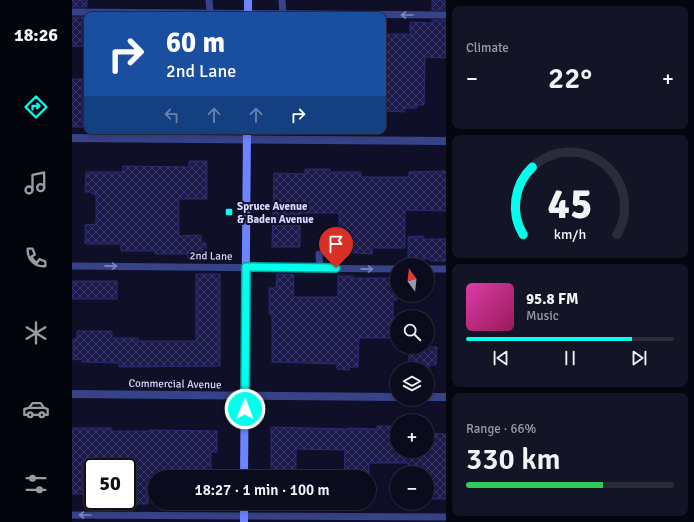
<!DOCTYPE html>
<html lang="en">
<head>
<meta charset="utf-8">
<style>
  :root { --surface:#0b0b1e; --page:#141427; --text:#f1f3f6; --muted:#9a9ba4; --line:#2b2b3c; --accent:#02ffeb }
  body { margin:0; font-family:Signika,sans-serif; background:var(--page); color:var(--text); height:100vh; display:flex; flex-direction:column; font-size:15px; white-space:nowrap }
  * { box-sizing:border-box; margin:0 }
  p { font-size:13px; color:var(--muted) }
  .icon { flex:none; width:22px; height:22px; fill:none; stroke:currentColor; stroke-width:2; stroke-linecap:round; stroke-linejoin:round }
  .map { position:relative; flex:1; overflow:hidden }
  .drawer { display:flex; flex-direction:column; gap:6px; padding:6px; background:#060610; width:248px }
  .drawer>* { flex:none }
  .top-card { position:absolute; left:12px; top:12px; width:302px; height:122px; border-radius:8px; box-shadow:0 2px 6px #0003,0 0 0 1px var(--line); background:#1a4fa0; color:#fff; overflow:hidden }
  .needle { width:26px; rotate:345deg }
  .fabs { position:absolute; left:318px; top:258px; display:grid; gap:8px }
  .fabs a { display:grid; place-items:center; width:44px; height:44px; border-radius:50%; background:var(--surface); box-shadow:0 2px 6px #0003,0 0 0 1px var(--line); font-size:20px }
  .speed { position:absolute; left:12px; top:458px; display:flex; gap:8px; font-size:20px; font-weight:700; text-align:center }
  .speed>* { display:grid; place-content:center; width:52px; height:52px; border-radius:50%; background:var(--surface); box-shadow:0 2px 6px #0003,0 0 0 1px var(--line); line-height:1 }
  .speed .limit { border:2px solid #111; border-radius:6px; background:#fff; color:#111 }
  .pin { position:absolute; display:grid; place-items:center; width:34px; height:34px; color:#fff; margin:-41px -17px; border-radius:50% 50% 50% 0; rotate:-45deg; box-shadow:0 0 4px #0007 }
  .pin .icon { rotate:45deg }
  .me { position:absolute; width:44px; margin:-22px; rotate:1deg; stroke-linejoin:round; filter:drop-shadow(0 0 3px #0008) }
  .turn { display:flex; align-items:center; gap:14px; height:84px; padding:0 16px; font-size:18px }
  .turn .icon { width:52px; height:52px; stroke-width:2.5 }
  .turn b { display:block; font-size:28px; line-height:34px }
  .lanes { display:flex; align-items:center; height:38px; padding:0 16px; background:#0003; justify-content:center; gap:20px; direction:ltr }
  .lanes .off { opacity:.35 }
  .big { font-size:30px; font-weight:600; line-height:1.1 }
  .drawer .widget { flex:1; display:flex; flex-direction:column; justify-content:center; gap:6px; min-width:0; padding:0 14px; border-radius:8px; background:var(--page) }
  .drawer .dial { align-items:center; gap:0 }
  .dial svg { height:104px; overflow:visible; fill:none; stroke:var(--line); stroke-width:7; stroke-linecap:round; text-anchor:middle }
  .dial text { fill:var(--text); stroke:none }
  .song { display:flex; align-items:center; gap:12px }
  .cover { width:48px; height:48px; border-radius:6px; background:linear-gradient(135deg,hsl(320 70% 55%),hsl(330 70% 35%)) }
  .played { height:4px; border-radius:2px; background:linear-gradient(90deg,var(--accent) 80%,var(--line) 80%) }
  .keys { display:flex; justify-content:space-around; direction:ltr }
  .heat { display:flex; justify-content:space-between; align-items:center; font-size:22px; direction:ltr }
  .charge { height:6px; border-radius:3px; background:linear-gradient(90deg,#34c759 66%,var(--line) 0) }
  .trip { position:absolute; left:76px; top:470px; width:228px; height:40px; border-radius:20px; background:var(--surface); box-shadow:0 2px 6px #0003,0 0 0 1px var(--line); font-weight:600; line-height:40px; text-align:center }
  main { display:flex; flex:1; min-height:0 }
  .menu { display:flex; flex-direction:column; width:72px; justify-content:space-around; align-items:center; background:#04040c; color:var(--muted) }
  .menu .icon { width:28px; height:28px }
  .menu .on { color:var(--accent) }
  .menu b { font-size:18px; color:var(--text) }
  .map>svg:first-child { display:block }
  .building { fill:url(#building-cross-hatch); stroke:#2c2b77 }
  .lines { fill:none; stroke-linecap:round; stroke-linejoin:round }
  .lane { stroke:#374389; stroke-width:7 }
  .street { stroke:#374389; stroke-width:8 }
  .secondary { stroke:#6d83ff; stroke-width:8 }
  .oneway { stroke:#7f86be }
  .route-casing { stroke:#01a699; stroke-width:10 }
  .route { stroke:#02ffeb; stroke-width:7 }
  .poi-dot { fill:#02ffeb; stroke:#0f0f28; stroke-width:1.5 }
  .labels { text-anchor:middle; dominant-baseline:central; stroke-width:4; stroke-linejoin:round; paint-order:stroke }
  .poi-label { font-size:11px; font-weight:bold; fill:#d6d8ff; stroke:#0f0f28; text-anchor:start }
  .street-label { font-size:11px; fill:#d6d8ff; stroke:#0f0f28 }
</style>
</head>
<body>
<main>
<nav class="menu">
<b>18:26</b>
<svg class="icon on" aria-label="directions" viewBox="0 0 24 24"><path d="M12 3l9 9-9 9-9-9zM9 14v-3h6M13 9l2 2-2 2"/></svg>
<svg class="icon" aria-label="music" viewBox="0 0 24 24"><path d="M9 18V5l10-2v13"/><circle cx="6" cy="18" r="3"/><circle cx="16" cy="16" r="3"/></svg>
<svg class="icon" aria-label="phone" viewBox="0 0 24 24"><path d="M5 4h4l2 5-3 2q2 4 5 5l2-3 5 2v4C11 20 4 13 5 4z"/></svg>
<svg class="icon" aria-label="climate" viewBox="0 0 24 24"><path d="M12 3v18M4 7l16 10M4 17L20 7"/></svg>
<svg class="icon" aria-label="car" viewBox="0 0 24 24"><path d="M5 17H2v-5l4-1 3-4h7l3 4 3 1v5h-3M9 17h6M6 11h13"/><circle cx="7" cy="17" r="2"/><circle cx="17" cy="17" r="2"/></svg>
<svg class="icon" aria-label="filters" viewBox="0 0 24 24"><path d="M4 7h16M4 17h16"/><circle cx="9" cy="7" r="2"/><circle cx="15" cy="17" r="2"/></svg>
</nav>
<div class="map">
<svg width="374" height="522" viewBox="0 0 374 522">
  <defs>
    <pattern id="building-cross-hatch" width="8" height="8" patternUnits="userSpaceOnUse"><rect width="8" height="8" fill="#1b1a4a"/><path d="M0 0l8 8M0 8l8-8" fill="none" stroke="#3b3b65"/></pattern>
  </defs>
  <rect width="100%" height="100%" fill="#0f0f28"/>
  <g class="building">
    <rect x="0" y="0" width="15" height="7"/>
    <rect x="360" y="0" width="13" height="10"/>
    <polygon points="0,17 15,17 15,47 0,46"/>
    <polygon points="360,20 373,20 373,26 374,26 373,58 353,57 352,105 345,105 345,108 333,108 333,112 311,111 311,34 338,34 338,22 360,23"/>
    <polygon points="0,79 15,79 15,104 12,104 11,127 0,127"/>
    <polygon points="117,161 135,161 135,199 107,199 107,236 129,235 129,243 134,243 134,259 116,259 116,254 83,254 83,251 49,251 49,244 13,244 13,225 24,224 24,194 20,194 19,192 13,192 14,172 51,172 51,166 117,167"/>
    <polygon points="233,169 258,169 258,172 289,172 289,177 337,177 337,172 374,171 374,211 333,210 333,248 300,248 300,254 267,252 267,213 228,213 228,247 200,247 202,173 233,174"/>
    <polygon points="351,236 351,239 374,239 374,261 358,261 358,259 336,259 336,237"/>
    <polygon points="124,274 148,274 148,366 47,367 47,363 10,362 10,359 1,360 1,339 5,339 5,331 40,331 40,338 66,338 66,341 124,341"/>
    <polygon points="205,274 222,275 221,297 266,297 266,276 281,276 281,278 325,278 325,300 321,300 321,338 287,338 286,367 277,367 277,370 265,369 265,364 200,362 200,314 197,314 197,288 204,288"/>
    <rect x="0" y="281" width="45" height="18"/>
    <polygon points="337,347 365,347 364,365 357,365 358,367 337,366"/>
    <polygon points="305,426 322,426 322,431 325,431 325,451 355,451 355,433 374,434 374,499 355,499 355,473 336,473 336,463 297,463 297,477 272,477 273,450 224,449 224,474 199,474 199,427 276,429 276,428 305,429"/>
    <polygon points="0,428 39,428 39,431 78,431 78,430 145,431 145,452 139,452 139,477 83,477 83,495 76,495 76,504 59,504 59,510 46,510 46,501 55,501 55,467 21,467 21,494 0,494"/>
  </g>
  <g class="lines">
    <g class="lane">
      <polyline points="137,0 138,13"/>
      <polyline points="210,0 211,14"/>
      <polyline points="0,12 374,15"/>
      <polyline points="125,139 125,131"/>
      <polyline points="247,254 248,268"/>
      <polyline points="0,266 325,269"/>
      <polyline points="355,269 374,269"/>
      <polyline points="0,515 374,517"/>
    </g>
    <g class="street">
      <polyline points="0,138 374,141"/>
      <polyline points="0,394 325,397"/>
      <polyline points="355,397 374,397"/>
    </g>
    <g class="secondary">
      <polyline points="176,15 176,0"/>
      <polyline points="172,477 175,131"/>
      <polyline points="172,522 172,503"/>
    </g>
  </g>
  <defs><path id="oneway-shaft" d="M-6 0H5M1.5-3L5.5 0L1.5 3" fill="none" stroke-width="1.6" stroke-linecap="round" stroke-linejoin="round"/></defs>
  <g class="oneway">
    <use href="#oneway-shaft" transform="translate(335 15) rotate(-180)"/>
    <use href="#oneway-shaft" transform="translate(39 266) rotate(1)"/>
    <use href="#oneway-shaft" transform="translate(295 269) rotate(1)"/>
    <use href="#oneway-shaft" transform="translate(13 515) rotate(-180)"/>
  </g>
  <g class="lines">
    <defs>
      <polyline id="route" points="173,409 174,267 264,268"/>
    </defs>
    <use href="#route" class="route-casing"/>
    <use href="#route" class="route"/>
  </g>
  <rect class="poi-dot" x="153" y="208" width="8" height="8" rx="2"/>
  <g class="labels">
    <g class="poi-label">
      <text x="165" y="206">Spruce Avenue<tspan x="165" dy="13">&amp; Baden Avenue</tspan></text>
    </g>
    <g class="street-label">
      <text transform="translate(139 256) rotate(1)">2nd Lane</text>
      <text transform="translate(103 384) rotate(1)">Commercial Avenue</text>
    </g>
  </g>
</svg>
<div class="fabs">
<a><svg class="needle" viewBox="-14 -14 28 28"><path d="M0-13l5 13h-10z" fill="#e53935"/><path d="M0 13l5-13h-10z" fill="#9a9ba4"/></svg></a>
<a><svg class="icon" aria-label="search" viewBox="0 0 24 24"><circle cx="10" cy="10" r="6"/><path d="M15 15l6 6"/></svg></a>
<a><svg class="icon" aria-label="layers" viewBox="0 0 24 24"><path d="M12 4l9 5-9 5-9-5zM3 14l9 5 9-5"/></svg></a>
<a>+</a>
<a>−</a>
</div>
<div class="speed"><div class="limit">50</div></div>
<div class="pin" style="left:264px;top:268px;background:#d93025"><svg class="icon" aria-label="arrive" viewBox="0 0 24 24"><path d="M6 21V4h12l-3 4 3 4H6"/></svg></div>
<svg class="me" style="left:173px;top:409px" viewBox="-20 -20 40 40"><circle r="17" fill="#02ffeb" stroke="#fff" stroke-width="3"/><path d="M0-11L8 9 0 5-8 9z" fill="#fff"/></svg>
<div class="trip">18:27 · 1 min · 100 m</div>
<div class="top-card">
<div class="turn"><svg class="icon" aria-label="right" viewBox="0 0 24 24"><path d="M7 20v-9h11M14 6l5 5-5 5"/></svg><div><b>60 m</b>2nd Lane</div></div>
<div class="lanes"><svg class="icon off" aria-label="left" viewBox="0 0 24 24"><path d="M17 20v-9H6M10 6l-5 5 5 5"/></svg><svg class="icon off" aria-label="ahead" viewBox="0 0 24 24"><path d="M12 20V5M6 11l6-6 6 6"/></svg><svg class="icon off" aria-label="ahead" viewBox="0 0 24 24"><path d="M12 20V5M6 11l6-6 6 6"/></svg><svg class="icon" aria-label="right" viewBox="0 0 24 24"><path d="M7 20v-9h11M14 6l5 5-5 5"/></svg></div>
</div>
</div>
<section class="drawer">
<div class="widget"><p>Climate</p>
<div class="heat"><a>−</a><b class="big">22°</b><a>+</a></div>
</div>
<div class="widget dial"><svg viewBox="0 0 100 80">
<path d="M14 69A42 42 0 1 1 86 69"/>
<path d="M14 69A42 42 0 0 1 21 17" stroke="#02ffeb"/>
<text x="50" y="56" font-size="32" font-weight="700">45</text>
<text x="50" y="72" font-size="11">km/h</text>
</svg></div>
<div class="widget">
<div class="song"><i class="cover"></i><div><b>95.8 FM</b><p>Music</p></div></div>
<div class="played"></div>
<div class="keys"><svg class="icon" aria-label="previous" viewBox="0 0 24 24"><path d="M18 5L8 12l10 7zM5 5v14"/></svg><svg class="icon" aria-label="pause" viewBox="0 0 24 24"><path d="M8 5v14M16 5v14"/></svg><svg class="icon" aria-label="next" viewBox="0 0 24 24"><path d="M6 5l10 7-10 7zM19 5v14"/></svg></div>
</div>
<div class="widget"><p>Range · 66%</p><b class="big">330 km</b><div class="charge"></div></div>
</section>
</main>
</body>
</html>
